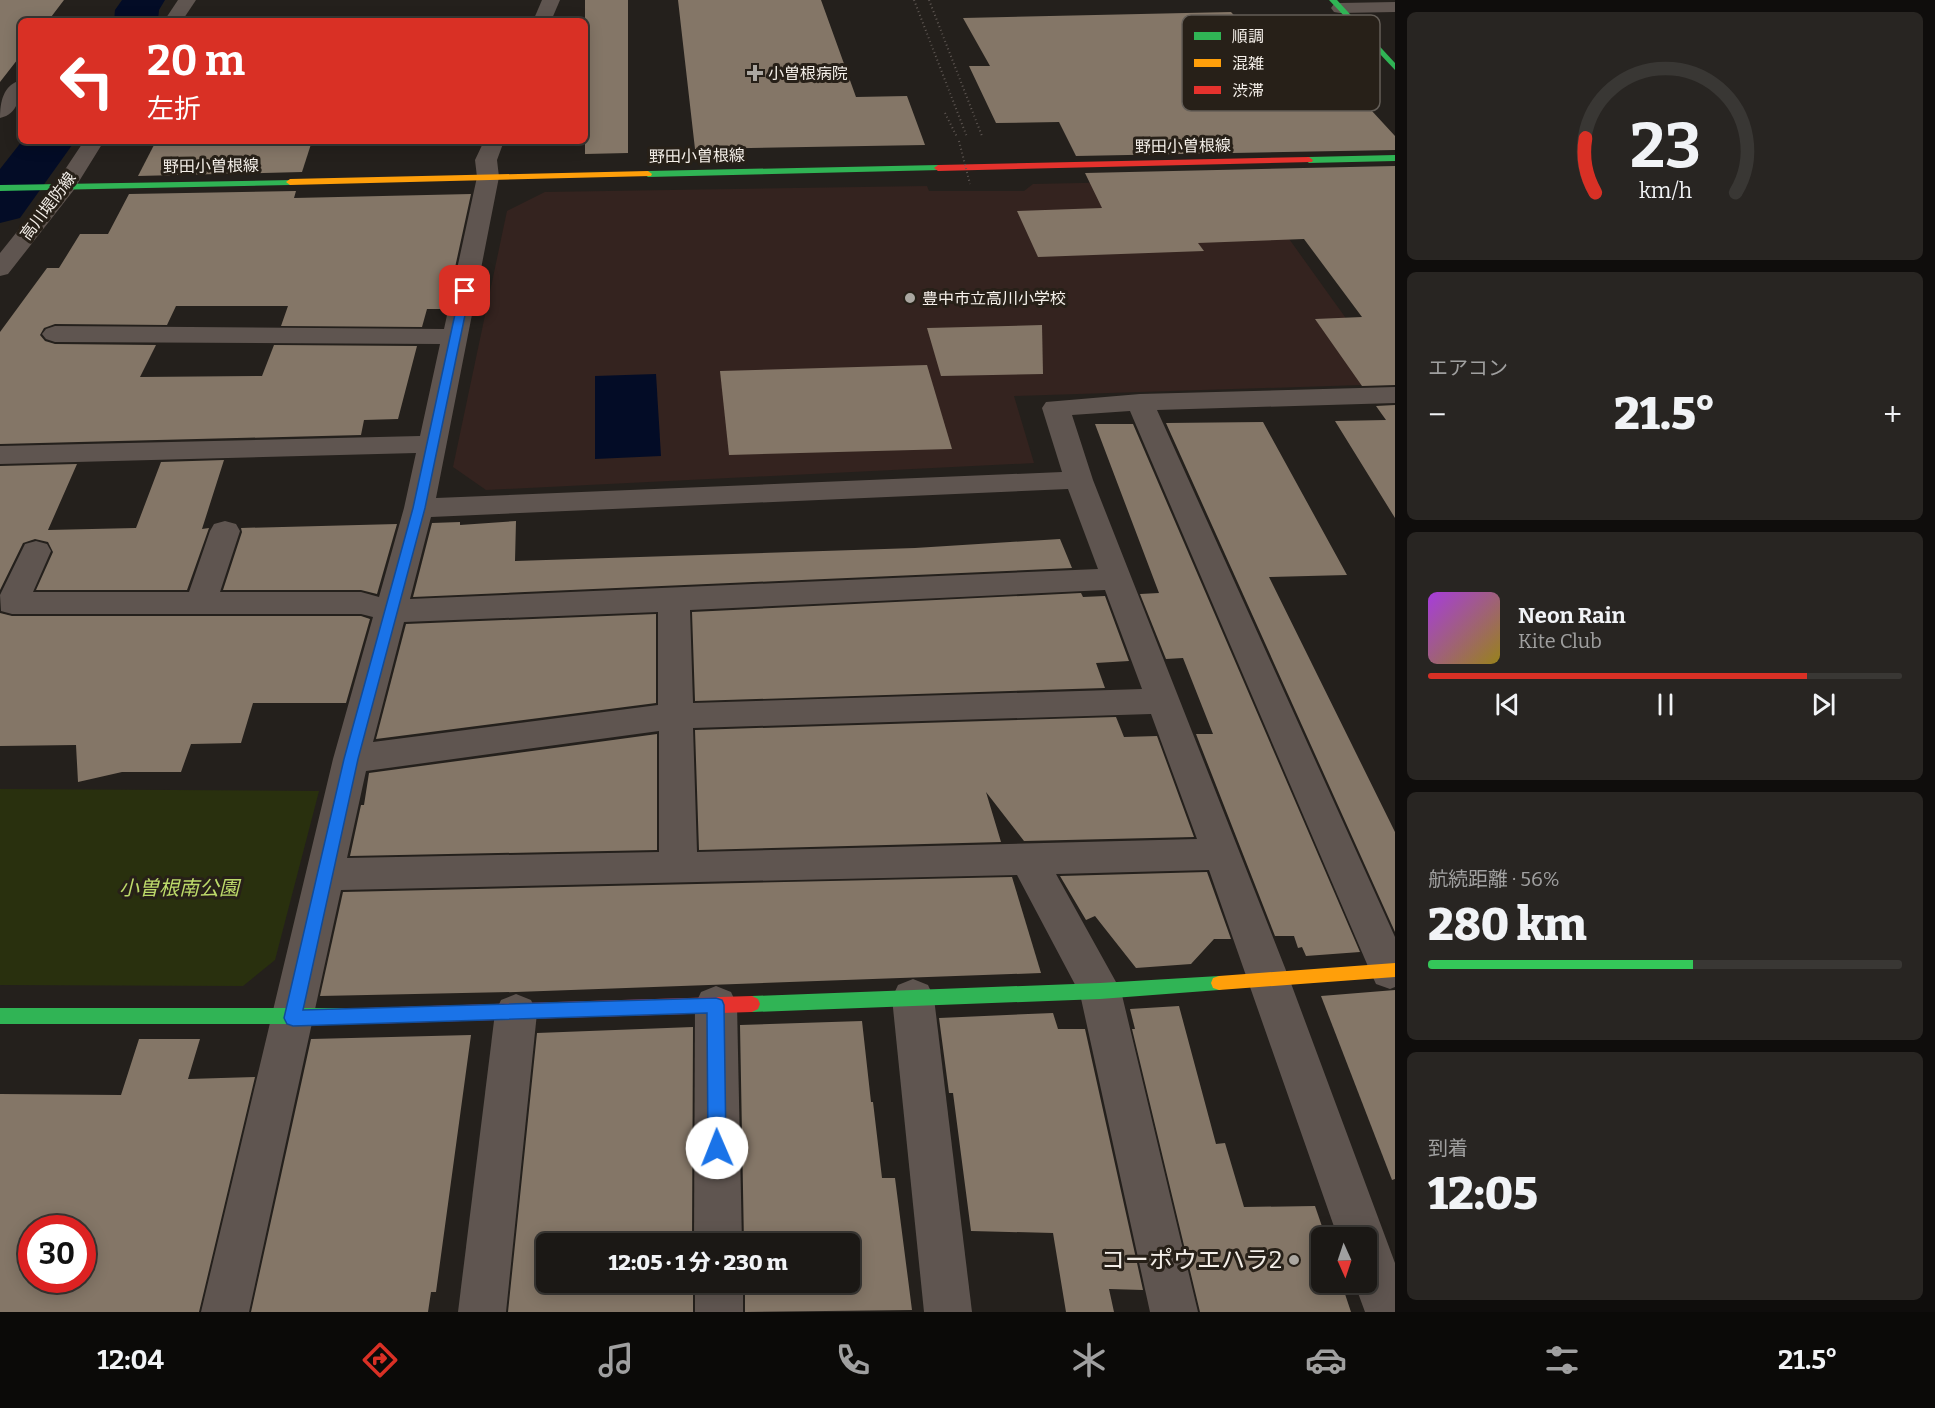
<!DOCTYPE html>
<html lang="ja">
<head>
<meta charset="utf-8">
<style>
  :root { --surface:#1b1815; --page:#282522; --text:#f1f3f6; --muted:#a0a0a0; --line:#393734; --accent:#d93025 }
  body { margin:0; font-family:Bitter,"Noto Sans JP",serif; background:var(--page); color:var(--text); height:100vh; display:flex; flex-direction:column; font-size:22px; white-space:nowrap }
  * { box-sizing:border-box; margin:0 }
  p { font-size:20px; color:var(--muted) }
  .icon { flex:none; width:33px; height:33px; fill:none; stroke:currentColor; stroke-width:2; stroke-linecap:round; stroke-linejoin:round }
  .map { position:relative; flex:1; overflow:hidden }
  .side { display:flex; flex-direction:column; gap:12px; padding:12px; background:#0f0d0c; width:540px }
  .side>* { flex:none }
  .guide { position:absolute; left:18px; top:18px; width:570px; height:126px; border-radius:9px; box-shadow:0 3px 15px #0003,0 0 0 2px var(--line); background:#d93025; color:#fff; overflow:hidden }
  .needle { width:39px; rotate:177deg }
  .controls { position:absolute; left:1311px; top:1227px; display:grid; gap:12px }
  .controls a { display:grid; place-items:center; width:66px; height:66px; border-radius:9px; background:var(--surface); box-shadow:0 3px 15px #0003,0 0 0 2px var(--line); font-size:30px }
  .speed { position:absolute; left:18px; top:1215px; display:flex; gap:12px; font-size:30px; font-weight:700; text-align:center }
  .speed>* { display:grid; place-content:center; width:78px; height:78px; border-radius:50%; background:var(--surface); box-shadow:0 3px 15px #0003,0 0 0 2px var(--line); line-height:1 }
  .speed .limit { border:9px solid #d22; background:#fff; color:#111 }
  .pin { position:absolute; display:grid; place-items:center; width:51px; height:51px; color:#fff; margin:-26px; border-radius:12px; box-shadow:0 3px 9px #0006 }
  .me { position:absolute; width:66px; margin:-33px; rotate:359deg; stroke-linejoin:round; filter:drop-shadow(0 0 4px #0008) }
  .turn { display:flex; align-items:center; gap:21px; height:126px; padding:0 30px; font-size:27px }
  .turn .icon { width:78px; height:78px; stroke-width:2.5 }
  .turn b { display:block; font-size:42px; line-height:51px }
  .big { font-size:45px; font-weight:800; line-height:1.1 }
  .side .widget { flex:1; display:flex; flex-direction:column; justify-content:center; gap:9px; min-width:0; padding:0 21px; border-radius:9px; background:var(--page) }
  .side .dial { align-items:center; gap:0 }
  .dial svg { height:156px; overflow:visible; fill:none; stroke:var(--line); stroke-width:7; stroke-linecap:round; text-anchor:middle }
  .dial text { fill:var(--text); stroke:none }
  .song { display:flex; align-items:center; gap:18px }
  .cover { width:72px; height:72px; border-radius:9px; background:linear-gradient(135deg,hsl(280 70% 55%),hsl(50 70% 35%)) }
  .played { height:6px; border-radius:3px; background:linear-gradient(90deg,var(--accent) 80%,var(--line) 80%) }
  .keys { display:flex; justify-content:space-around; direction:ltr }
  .heat { display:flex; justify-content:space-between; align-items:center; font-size:33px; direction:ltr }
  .charge { height:9px; border-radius:4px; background:linear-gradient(90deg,#34c759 56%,var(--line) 0) }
  .trip { position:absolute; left:536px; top:1233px; width:324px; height:60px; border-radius:9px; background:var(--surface); box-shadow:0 3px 15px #0003,0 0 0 2px var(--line); font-weight:800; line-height:60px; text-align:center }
  .dock { display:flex; height:96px; justify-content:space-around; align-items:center; background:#0b0a08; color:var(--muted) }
  .dock .icon { width:42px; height:42px }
  .dock .active { color:var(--accent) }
  .dock b { font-size:27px; color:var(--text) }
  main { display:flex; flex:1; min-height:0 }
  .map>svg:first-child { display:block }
  .education { fill:#34231f }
  .green { fill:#29300e }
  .water { fill:#030c26 }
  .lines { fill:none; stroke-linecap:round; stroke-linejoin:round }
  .river { fill:#030c26; fill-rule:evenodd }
  .building { fill:#847667; fill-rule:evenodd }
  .path { stroke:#5e5652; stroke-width:2; stroke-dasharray:1 3; stroke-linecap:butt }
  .street { fill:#5f5550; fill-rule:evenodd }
  .fast { fill:#30b455; fill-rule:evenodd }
  .slow { fill:#ff9f0a; fill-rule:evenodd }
  .jam { fill:#e5322d; fill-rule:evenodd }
  .path-bridge { stroke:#5e5652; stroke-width:2; stroke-dasharray:1 3; stroke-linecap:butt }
  .route { fill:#1a73e8; stroke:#114b97; stroke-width:1.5 }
  .poi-dot { fill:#aba7a1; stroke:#272018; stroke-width:2 }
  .labels { text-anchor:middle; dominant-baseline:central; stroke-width:6; stroke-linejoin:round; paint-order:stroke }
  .far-poi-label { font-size:16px; fill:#f4efe9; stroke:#272018; text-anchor:start }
  .far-street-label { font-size:16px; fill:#f4efe9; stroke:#272018 }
  .park-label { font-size:20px; font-style:italic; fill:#bdda6a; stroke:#272018 }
  .near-poi-label { font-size:24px; fill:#f4efe9; stroke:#272018; text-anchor:end }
  .key { fill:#272018; stroke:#645e57; stroke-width:1.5 }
  .key-label { font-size:16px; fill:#f4efe9 }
</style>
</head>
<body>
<main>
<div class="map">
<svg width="1395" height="1312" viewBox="0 0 1395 1312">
  <rect width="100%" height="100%" fill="#24201c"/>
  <polygon class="education" points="1225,180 1254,190 1393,384 1014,396 1034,463 486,490 453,467 507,211 545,192 927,186 929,191 1024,191 1033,184"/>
  <polygon class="green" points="0,789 319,791 275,960 243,986 0,985"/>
  <polygon class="water" points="656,374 661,456 595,459 595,376"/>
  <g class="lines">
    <g class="river">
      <polygon points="122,0 165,0 159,10 158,21 114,21 115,10"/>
      <polygon points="22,141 75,141 20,218 0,223 0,169"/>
    </g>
  </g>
  <g class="building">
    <polygon points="0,0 64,0 48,21 21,21 21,55 0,82"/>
    <polygon points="585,0 628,0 628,153 585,154"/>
    <polygon points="678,0 821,0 856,97 907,96 925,145 695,149"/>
    <polygon points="1231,12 1243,25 1312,24 1358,72 1336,72 1395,136 1395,150 1076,156 1059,122 996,123 969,66 990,66 963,18"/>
    <polygon points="312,141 302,172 138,176 154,145"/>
    <polygon points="1395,166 1395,385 1362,386 1315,319 1362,317 1304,239 1198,243 1204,251 1038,257 1017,211 1102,208 1085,173"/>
    <polygon points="296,191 294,198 471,194 446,309 427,309 422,327 281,326 288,306 176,306 167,325 55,324 44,328 40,335 45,341 55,344 156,345 140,377 262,376 274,345 417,346 398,419 364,420 361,435 0,444 0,332 47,268 59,268 80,234 108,234 129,194"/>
    <polygon points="1042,325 1043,374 941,376 927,328"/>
    <polygon points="927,365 952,449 729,455 720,371"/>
    <polygon points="1395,405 1395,518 1335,421 1386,420 1376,406"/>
    <polygon points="1263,422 1347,575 1269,577 1395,832 1395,932 1166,423"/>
    <polygon points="1095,424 1133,424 1360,952 1306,956 1302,947 1298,948 1294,936 1275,936 1196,734 1213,734 1183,658 1166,659 1140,594 1159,593"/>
    <polygon points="224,460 202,529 209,528 187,590 36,590 53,552 48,542 35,539 23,543 0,590 0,466 77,464 48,530 136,528 161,462"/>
    <polygon points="516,521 515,561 915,548 1060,539 1072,568 413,597 432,523 460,522 460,525"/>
    <polygon points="397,524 377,594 361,590 223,590 242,532 241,528"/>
    <polygon points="1081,593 1083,597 1105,596 1129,661 1096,663 1105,688 695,701 692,612"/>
    <polygon points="0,613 12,616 361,616 370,619 346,703 253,703 241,743 191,744 181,772 122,772 78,782 76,745 0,746"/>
    <polygon points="656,614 656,703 376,739 406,624"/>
    <polygon points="1116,717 1124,737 1157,736 1194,837 1024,841 986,792 1001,842 699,850 695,730"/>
    <polygon points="657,734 657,850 350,856 361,805 364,805 369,773"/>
    <polygon points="1207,872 1231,939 1214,939 1191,964 1136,968 1095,916 1086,920 1060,876"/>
    <polygon points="1012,877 1041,973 516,992 320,996 343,892"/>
    <polygon points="1395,990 1395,1179 1392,1180 1321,996"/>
    <polygon points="1179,1006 1216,1144 1225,1143 1244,1207 1315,1206 1326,1238 1322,1238 1322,1282 1341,1282 1351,1312 1200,1312 1132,1029 1135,1029 1130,1009"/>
    <polygon points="1053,1013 1058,1029 1085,1029 1143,1290 1109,1289 1114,1312 1066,1312 1053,1233 971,1231 953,1093 949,1093 939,1018"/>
    <polygon points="862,1021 871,1102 873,1102 882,1178 895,1178 912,1310 745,1312 745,1282 849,1282 849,1244 744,1244 740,1025"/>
    <polygon points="693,1027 692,1244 546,1244 546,1282 693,1282 693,1312 508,1312 537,1033"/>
    <polygon points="471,1035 436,1292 431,1292 428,1312 251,1312 311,1039"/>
    <path d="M 139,1039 L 200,1039 L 188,1079 L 255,1077 L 199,1312 L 0,1312 L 0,1094 L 121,1095 ZM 32,1228 L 82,1228 L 82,1280 L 32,1280 Z"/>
  </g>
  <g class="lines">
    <g class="path">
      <polyline points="914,0 967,137"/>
      <polyline points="929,0 982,136"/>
      <polyline points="945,113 957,137"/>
    </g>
    <g class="street">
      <polygon points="178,0 196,0 182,21 164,21"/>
      <polygon points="542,0 560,0 551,21 533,21"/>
      <polygon points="1395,2 1395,12 1340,13 1334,12 1331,8 1334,4 1340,3"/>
      <path d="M 21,80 C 21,96 18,114 0,118 C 0,102 3,85 21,80 Z"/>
      <polygon points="84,141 104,141 73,191 8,274 0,276 0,253 56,183"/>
      <path d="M 484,141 L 504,141 L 497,160 L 499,177 L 436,498 L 1062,472 L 1042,408 L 1046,402 L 1140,394 L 1395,387 L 1395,403 L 1157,410 L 1395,937 L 1395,987 L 1390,989 L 1376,984 L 1370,971 L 1130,411 L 1072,415 L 1093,480 L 1289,978 L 1395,1263 L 1395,1312 L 1365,1312 L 1354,1282 L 1366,1282 L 1366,1238 L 1338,1238 L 1209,870 L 1056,874 L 1121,991 L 1198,1312 L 1150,1312 L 1080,994 L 1017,875 L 341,890 L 249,1312 L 201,1312 L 333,759 L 373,617 L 361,614 L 12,614 L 1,611 L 0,595 L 25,544 L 36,541 L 47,544 L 51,551 L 33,592 L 189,592 L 210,531 L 214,524 L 225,521 L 236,524 L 240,531 L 220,592 L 361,592 L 379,597 L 404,508 L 416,453 L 0,464 L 0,446 L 420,436 L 440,344 L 55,342 L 46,339 L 42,334 L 46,329 L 55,326 L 444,329 L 477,177 L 475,160 ZM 1068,489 L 1098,569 L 410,599 L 431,517 ZM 1105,590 L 1142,689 L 693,703 L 690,610 ZM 658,612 L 658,705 L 373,742 L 404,622 ZM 1151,714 L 1197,839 L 697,852 L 693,728 ZM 659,731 L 659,852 L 347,858 L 366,771 Z"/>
      <polygon points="913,979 928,985 934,998 972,1312 924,1312 892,998 898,985"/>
      <polygon points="716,986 731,992 737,1005 742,1244 694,1244 695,1005 701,992"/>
      <polygon points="516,994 531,1000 537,1013 506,1312 458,1312 495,1013 501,1000"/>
      <rect x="695" y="1282" width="48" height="30"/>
    </g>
    <g class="fast">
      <polygon points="1329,0 1337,0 1395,63 1395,70"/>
      <polygon points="1395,155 1395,161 1309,163 1305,160 1309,157"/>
      <polygon points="938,165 942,168 941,170 648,177 644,174 648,171"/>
      <polygon points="293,180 294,182 290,185 0,191 0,185"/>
      <polygon points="1219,976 1225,978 1227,983 1225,988 1219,990 1100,999 752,1012 746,1009 744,1004 746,999 752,996 1100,983"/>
      <polygon points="0,1008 366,1008 372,1011 375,1016 372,1021 366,1024 0,1024"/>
    </g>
    <g class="slow">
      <polygon points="648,171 652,174 651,176 290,185 286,182 290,179"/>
      <polygon points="1395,963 1395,977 1219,990 1213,988 1211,983 1213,978 1219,976"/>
    </g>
    <g class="jam">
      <polygon points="1309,157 1313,160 1312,162 938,171 934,168 938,165"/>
      <polygon points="752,996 758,999 760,1004 758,1009 752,1012 366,1024 360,1021 357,1016 360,1011 366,1008"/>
    </g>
    <polyline class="path-bridge" points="959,141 970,184"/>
  </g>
  <polygon class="route" points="465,288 470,291 425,508 358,759 303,1010 716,998 722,1000 724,1005 726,1148 724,1155 717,1157 711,1155 708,1148 707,1013 293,1026 287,1024 284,1018 344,759 413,508 460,291"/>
  <g class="poi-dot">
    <path d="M752 64h6v6h6v6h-6v6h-6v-6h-6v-6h6z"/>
    <circle cx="910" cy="298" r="6"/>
    <circle cx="1294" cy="1260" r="6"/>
  </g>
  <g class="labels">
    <g class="far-poi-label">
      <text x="768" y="73">小曽根病院</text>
      <text x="922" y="298">豊中市立高川小学校</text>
    </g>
    <g class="far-street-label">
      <text transform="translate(1183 146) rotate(-1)">野田小曽根線</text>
      <text transform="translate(697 156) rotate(-1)">野田小曽根線</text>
      <text transform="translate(211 166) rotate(-1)">野田小曽根線</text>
      <text transform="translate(48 206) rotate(-53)">高川堤防線</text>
    </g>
    <g class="park-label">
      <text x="179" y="888">小曽根南公園</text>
    </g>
    <g class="near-poi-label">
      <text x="1282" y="1260">コーポウエハラ2</text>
    </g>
  </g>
  <rect x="1182" y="15" width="198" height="96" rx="9" class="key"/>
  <rect x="1194" y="32" width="27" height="8" fill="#30b455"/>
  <rect x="1194" y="59" width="27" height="8" fill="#ff9f0a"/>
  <rect x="1194" y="86" width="27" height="8" fill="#e5322d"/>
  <g class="key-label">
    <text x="1232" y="42">順調</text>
    <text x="1232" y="69">混雑</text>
    <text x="1232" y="96">渋滞</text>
  </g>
</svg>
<div class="controls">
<a><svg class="needle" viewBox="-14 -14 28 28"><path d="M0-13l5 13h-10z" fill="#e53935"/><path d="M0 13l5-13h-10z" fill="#a0a0a0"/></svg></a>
</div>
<div class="speed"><div class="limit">30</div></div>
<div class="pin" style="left:465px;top:291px;background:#d93025"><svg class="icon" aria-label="arrive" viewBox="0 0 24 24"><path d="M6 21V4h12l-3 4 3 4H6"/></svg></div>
<svg class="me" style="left:717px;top:1148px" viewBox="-20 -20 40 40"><circle r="19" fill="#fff"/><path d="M0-13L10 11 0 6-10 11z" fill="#1a73e8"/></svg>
<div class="trip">12:05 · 1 分 · 230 m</div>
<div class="guide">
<div class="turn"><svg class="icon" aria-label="left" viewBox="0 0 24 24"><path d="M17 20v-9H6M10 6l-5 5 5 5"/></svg><div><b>20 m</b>左折</div></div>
</div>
</div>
<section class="side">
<div class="widget dial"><svg viewBox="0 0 100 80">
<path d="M14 69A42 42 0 1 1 86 69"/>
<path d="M14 69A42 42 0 0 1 9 41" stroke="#d93025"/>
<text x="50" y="56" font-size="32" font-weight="700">23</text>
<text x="50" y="72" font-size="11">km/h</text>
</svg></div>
<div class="widget"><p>エアコン</p>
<div class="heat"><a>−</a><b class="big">21.5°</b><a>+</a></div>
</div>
<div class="widget">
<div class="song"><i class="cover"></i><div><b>Neon Rain</b><p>Kite Club</p></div></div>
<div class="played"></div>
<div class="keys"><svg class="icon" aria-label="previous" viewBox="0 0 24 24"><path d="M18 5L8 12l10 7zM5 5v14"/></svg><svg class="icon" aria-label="pause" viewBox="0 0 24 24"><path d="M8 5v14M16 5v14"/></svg><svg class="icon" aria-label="next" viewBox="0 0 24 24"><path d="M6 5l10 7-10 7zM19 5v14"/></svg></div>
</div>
<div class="widget"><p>航続距離 · 56%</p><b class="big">280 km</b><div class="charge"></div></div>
<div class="widget"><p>到着</p><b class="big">12:05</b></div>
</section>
</main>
<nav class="dock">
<b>12:04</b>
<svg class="icon active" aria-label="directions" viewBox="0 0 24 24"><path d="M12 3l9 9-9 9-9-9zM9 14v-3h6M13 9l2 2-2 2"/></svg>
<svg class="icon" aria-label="music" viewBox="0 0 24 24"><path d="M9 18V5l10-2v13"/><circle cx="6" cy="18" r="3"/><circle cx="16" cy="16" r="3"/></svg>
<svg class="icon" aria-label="phone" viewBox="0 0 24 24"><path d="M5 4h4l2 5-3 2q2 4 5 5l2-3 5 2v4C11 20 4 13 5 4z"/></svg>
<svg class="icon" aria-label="climate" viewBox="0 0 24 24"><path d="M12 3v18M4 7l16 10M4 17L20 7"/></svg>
<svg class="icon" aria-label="car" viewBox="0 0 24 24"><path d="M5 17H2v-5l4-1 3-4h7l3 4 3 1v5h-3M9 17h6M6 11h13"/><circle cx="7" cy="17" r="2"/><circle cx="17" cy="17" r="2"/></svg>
<svg class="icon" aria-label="filters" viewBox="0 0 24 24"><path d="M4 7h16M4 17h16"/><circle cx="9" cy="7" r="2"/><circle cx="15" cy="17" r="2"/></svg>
<b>21.5°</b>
</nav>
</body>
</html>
